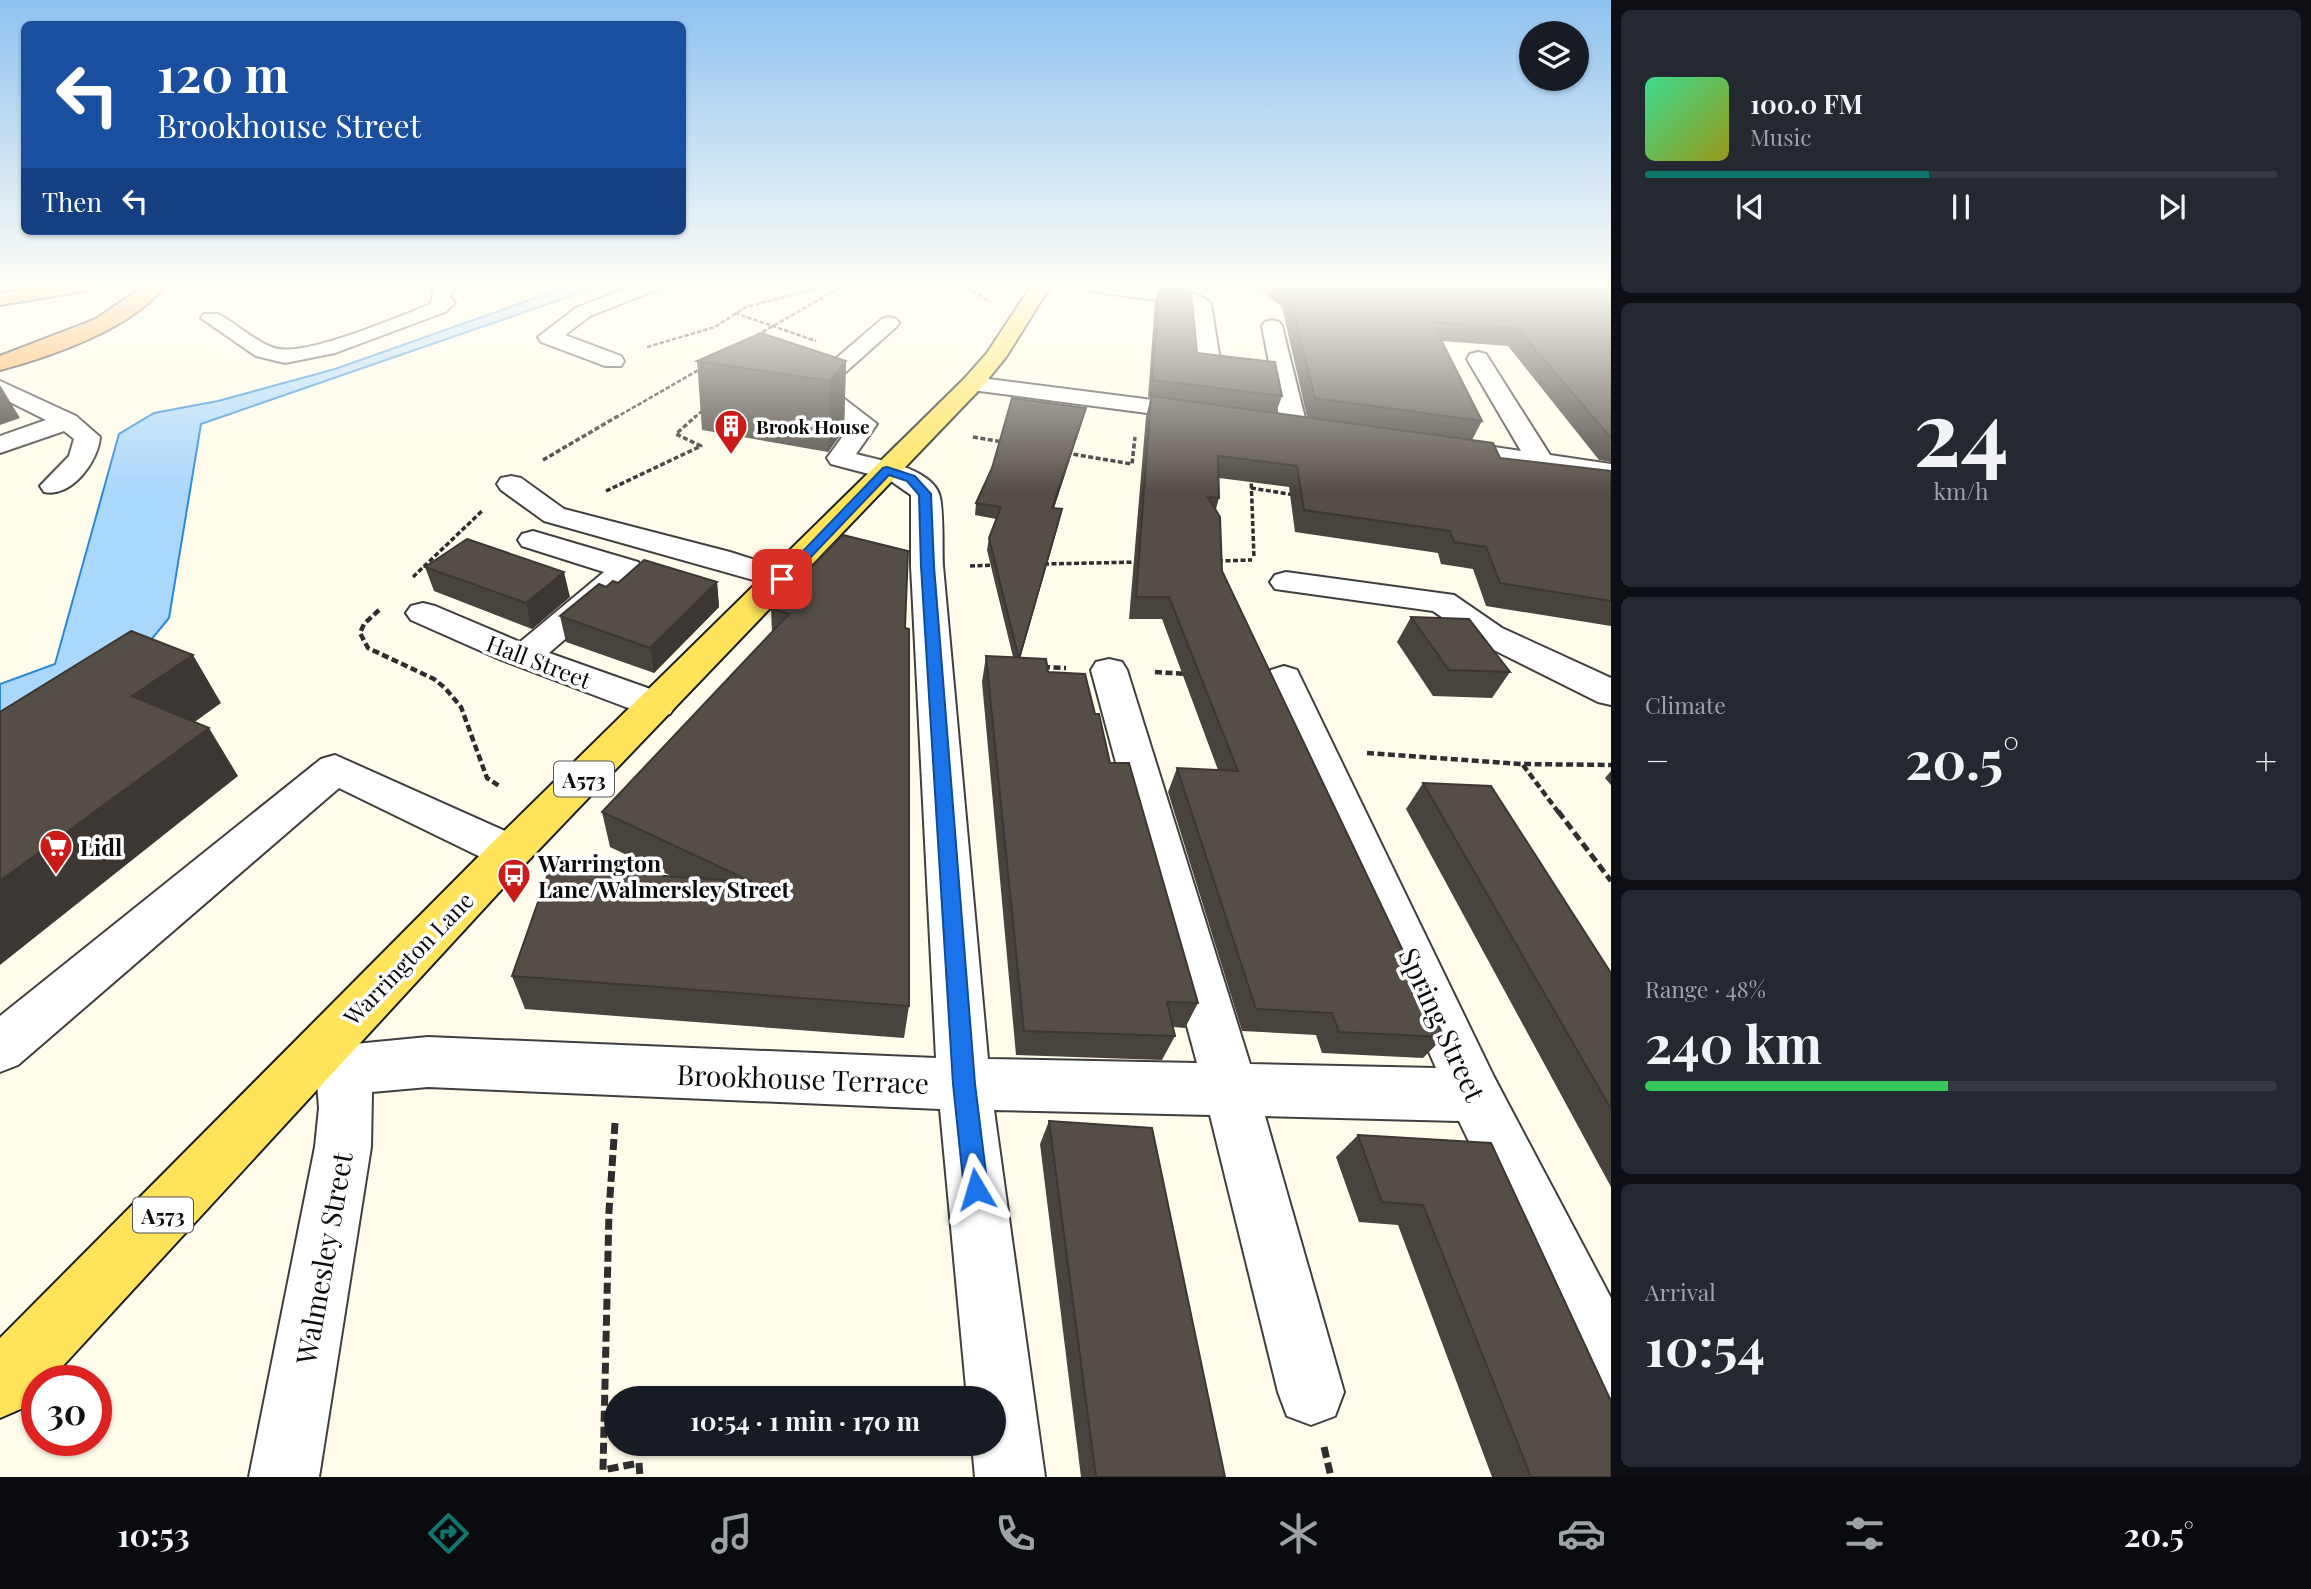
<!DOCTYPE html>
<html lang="en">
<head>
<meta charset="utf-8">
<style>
  :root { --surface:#171b24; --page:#242831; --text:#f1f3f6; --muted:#9ea1a6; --line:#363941; --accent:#0f766e }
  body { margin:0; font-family:"Playfair Display",serif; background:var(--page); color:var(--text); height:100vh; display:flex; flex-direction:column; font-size:26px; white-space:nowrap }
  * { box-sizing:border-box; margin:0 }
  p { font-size:23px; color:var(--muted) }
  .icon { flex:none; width:38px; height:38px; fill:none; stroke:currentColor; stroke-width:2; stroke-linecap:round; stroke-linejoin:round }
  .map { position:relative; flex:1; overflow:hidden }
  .sheet { display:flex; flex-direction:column; gap:10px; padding:10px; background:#0d0f14; width:700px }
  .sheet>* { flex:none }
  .guide { position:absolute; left:21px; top:21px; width:665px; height:214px; border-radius:10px; box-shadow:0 2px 5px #0004; background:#1a4fa0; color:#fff; overflow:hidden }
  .fabs { position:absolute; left:1519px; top:21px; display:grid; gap:14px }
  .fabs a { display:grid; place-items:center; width:70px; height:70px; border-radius:50%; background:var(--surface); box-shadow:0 2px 5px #0004; font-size:35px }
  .speed { position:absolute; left:21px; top:1365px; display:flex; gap:14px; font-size:35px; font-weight:700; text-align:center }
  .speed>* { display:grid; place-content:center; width:91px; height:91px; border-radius:50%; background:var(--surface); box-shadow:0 2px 5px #0004; line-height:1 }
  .speed .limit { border:10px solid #d22; background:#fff; color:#111 }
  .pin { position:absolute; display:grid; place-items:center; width:60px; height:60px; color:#fff; margin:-30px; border-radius:14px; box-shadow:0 4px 10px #0006 }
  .me { position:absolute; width:77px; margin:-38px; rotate:353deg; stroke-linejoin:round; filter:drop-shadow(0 0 5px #0008) }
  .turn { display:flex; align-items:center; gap:24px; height:147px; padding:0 21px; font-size:32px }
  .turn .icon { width:91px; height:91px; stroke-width:2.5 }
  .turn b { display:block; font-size:49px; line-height:60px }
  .then { display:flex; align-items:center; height:66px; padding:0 21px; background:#0003; gap:14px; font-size:26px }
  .big { font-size:52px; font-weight:700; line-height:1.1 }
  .sheet .tile { flex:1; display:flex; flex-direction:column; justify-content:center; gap:10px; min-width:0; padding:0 24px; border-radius:10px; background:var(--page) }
  .sheet .dial { align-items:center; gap:0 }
  .dial b { font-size:91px; line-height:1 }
  .song { display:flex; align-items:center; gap:21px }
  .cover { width:84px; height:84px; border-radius:10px; background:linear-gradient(135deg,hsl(150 70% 55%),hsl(60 70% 35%)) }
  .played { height:7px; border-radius:4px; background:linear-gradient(90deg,var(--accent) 45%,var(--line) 45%) }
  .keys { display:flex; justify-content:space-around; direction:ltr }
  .heat { display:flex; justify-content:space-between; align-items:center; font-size:38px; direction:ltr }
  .charge { height:10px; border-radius:5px; background:linear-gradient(90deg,#34c759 48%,var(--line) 0) }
  .trip { position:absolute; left:604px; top:1386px; width:402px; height:70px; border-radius:35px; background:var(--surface); box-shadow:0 2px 5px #0004; font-weight:700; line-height:70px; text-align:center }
  .dock { display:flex; height:112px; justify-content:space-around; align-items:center; background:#090b0e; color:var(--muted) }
  .dock .icon { width:49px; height:49px }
  .dock .active { color:var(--accent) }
  .dock b { font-size:32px; color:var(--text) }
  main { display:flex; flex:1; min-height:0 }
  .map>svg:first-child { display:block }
  .water { fill:#aad7fc; stroke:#2a87da; stroke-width:2 }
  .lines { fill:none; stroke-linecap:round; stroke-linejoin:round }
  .minor-casing { stroke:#3f3f3f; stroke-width:4 }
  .major-casing { stroke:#1d1d1d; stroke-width:4 }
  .highway-casing { stroke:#1d1d1d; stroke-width:4 }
  .path-far4 { stroke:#2e2e2e; stroke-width:2.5; stroke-dasharray:4.5 2; stroke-linecap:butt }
  .path-far3 { stroke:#2e2e2e; stroke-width:3.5; stroke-dasharray:5 2.5; stroke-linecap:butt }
  .path-far2 { stroke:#2e2e2e; stroke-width:4.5; stroke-dasharray:7 3.5; stroke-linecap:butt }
  .path-far1 { stroke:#2e2e2e; stroke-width:5; stroke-dasharray:9 4.5; stroke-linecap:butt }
  .path { stroke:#2e2e2e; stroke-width:7; stroke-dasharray:11 5; stroke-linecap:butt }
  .minor { fill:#fff; fill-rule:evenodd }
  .major { fill:#ffe35b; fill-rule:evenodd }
  .highway { fill:#ffa949; fill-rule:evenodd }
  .wall { fill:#49433d }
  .shaded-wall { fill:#3c3732 }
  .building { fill:#554e47; stroke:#3c3732; stroke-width:2 }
  .route { fill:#1a73e8; stroke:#114b97; stroke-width:2 }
  .labels { text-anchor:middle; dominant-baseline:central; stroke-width:7; stroke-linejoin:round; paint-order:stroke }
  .far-poi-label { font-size:19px; font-weight:bold; fill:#0c0c0c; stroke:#fff; text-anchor:start }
  .shield { fill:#fff; stroke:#555; stroke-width:2 }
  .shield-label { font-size:21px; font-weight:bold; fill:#0c0c0c }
  .street-label { font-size:23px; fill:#0c0c0c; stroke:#fff }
  .poi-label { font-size:23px; font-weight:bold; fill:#0c0c0c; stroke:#fff; text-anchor:start }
  .near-street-label { font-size:28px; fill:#0c0c0c; stroke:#fff }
</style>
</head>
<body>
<main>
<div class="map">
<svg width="1611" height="1477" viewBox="0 0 1611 1477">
  <rect width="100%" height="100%" fill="#fffceb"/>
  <polygon class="water" points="572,285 603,285 201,424 169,618 128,668 0,732 0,684 55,664 119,434 154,413 218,401 335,369"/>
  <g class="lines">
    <defs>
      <g id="minor">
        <path d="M 434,285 L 455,285 L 450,297 L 455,303 L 445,312 L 335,353 L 285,363 L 256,356 L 201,318 L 204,314 L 218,314 C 237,324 254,341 274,348 C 304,358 400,316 431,304 Z"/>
        <polygon points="635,285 661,285 659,289 590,316 565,335 621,356 624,361 621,366 605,366 541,342 538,337 576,308"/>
        <path d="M 1081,285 C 1107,285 1195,283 1211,304 L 1219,354 L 1216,359 L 1200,359 L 1197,354 L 1191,307 L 1188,304 L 1090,291 Z"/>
        <path d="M 889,317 L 896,319 L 899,323 L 896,327 L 829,387 L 877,424 L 856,454 C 879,460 930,468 939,494 C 944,508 942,549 943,566 L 988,1059 L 1197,1063 L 1091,670 L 1096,662 L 1109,659 L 1122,662 L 1127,670 L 1250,1064 L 1436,1068 L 1266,678 L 1271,670 L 1284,666 L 1297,670 L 1494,1077 L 1611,1298 L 1611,1398 L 1588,1388 L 1459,1121 L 1265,1116 L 1344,1392 L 1335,1416 L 1311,1425 L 1287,1416 L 1278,1392 L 1210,1115 L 994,1110 L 1045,1477 L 975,1477 L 972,1444 L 994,1444 L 994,1398 L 967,1398 L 940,1109 L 428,1087 L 372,1092 L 371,1147 L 319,1477 L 249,1477 L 315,1147 L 319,1108 L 317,1083 L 302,1048 L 310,1031 L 328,1024 L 346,1031 L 355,1044 L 428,1037 L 936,1058 L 911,566 L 911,495 L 888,479 L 831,464 L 827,458 L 851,425 L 818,403 L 804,386 L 882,319 Z"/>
        <polygon points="1272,320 1279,322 1282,326 1307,426 1303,431 1294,434 1285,431 1281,426 1262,326 1265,322"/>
        <polygon points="1478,352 1486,354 1550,455 1611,464 1611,480 1438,454 1434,448 1438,442 1447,440 1521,451 1467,359 1470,354"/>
        <polygon points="972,377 1200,406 1209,408 1212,413 1209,418 1200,420 964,389 960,384 964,379"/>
        <path d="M 0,381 L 76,416 L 100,437 C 98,462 71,498 44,492 L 40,486 L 69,456 L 74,439 L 64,431 L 0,453 L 0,436 L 46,420 L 0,397 Z"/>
        <polygon points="511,476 521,478 564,509 730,552 793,572 798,579 793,586 782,588 544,521 501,490 497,484 501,478"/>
        <polygon points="533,531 638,562 643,569 638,576 549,653 670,696 676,705 670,714 657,717 644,714 499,659 411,620 406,613 411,606 423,603 435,606 520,642 604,572 522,546 518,540 522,534"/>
        <polygon points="1286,572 1454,595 1502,628 1611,678 1611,705 1598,702 1478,642 1433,611 1275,589 1270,582 1275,575"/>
        <polygon points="335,755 525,840 532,852 525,864 510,869 495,864 339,788 18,1065 0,1072 0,1016 321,759"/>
      </g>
      <polygon id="major" points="1032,285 1051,285 1006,357 980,389 525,864 49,1381 37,1381 37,1394 23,1408 0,1418 0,1338 495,840 964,379 987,353"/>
      <g id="highway">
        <polygon points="50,285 94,285 85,291 0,305 0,293"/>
        <path d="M 145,285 L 165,285 C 134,328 50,357 0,370 L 0,356 L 96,319 Z"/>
      </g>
    </defs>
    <use href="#minor" class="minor-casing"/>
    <use href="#major" class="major-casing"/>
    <use href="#highway" class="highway-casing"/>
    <g class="path-far4">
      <polyline points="961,285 991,302"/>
      <polyline points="735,313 816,341"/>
      <polyline points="757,335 845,285"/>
      <polyline points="647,347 715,327 746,307 830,285"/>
      <polyline points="615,418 702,368"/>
      <polyline points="694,418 703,410"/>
    </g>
    <g class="path-far3">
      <polyline points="973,437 1003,442"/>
      <polyline points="1066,453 1132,464 1135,437"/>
      <polyline points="543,460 618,416"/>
      <polyline points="1251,476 1254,558"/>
      <polyline points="1251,488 1295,495"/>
      <polyline points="606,491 701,446 676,434 696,416"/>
      <polyline points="1218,561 1252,560"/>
      <polyline points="1044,564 1140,562"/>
      <polyline points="970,566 996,565"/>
      <polyline points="413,577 482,511"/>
    </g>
    <g class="path-far2">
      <polyline points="379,610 364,624 360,633 368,648 434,679 445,688 461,707 487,778 501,787"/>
      <polyline points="1043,667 1066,668"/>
      <polyline points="1155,672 1188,674"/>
      <polyline points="1367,753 1522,764 1611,765"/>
      <polyline points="1523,765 1559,813"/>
    </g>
    <polyline class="path-far1" points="1558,811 1611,881"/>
    <g class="path">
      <polyline points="615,1123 609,1211 603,1470 639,1463 640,1477"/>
      <polyline points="1324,1447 1331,1477"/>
    </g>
    <use href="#minor" class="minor"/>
    <use href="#major" class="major"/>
    <use href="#highway" class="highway"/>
  </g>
  <g class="wall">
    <polygon points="1159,285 1611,285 1611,462 1599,460 1508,346 1441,341 1482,421 1472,440 1500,458 1611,471 1611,626 1486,606 1473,569 1441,564 1438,553 1295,532 1289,487 1219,478 1219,498 1216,509 1222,571 1444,1037 1423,1058 1322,1053 1316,1035 1242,1031 1168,792 1177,768 1218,770 1162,619 1129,619 1146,416 1151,397 1148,397 1155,302 1159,288 1197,353 1282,396 1276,413 1307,417 1282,307 1257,287 1186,289"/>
    <polygon points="697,361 846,361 844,430 828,452 702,430"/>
    <polygon points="1086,408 1083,419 1054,508 1059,522 1020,658 1048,672 1095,714 1110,763 1198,1003 1185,1028 1173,1027 1175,1036 1162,1060 1016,1055 982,682 986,656 1013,657 987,550 989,538 996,519 975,515 976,503"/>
    <polygon points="425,567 570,597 532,629 434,591"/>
    <polygon points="717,582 719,607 654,673 566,642 560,616 606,587 618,583"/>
    <polygon points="771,608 905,628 909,1006 904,1038 525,1009 512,976 671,876 610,847 602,812 772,633"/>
    <polygon points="1411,617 1510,672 1492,698 1433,696 1397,642"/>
    <polygon points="1611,771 1611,785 1605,778"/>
    <polygon points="1423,783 1611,973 1611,1187 1406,809"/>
    <polygon points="1049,1121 1225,1477 1081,1477 1040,1144"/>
    <polygon points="1358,1135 1611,1401 1611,1477 1492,1477 1398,1225 1359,1222 1336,1157"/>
  </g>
  <g class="shaded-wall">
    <polygon points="846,361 844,430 828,452 830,381"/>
    <polygon points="0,385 20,418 0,425"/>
    <polygon points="1086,408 1083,419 1050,520 1052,508"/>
    <polygon points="1062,509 1059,522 1016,672 1019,659"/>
    <polygon points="564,572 570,597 532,629 526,603"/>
    <polygon points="717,582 719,607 654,673 650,648"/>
    <polygon points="193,655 221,703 164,744 132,696"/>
    <polygon points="209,728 238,776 0,965 0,881"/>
  </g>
  <g class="building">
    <polygon points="1282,285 1611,285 1611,438 1517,328 1432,322 1482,421 1315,398 1288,290"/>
    <polygon points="1159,288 1191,292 1197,353 1275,362 1282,396 1152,380"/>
    <polygon points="761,333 846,361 830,381 697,361"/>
    <polygon points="1151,396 1493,443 1500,458 1611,471 1611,601 1500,583 1486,547 1454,542 1450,531 1304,510 1297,466 1218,456 1219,498 1208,497 1220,517 1222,571 1444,1037 1339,1032 1332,1013 1256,1009 1177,768 1238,771 1169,597 1136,597"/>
    <polygon points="1012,398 1086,408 1052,508 1062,509 1019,659 989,538 1001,507 976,503 992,468"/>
    <polygon points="843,535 908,551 905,628 909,629 909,1006 512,976 550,868 752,882 602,812 789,614 771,608"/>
    <polygon points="467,539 564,572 526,603 425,567"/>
    <polygon points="644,560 717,582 650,648 560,616 599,584 606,587 613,581 618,583"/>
    <polygon points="1411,617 1469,619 1510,672 1449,670"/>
    <polygon points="131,631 193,655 132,696 209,728 0,881 0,712"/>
    <polygon points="986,656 1046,659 1048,672 1085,674 1095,714 1099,714 1110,763 1129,763 1198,1003 1167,1002 1175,1036 1024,1031"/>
    <polygon points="1423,783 1491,786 1611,973 1611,1109"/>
    <polygon points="1049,1121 1152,1128 1225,1477 1096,1477"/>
    <polygon points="1358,1135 1491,1143 1611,1401 1611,1477 1531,1477 1423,1205 1382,1202"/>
  </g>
  <linearGradient id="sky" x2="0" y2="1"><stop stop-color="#8fc2f0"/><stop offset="0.58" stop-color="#fffef6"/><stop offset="1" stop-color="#fffef6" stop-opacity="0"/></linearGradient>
  <rect width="1611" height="492" fill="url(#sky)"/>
  <polygon class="route" points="887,467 915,476 931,494 934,566 975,1084 988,1189 984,1197 976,1201 968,1197 964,1189 953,1084 921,566 919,495 907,481 889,475 787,582 782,583 776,579 883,468"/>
  <defs>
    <symbol id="building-pin" viewBox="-11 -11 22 30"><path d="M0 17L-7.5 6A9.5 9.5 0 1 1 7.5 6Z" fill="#c91b17" stroke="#fff"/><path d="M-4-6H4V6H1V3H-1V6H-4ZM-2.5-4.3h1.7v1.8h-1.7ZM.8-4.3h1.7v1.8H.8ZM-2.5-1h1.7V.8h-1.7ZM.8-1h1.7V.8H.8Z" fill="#fff"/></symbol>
    <symbol id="supermarket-pin" viewBox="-11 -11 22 30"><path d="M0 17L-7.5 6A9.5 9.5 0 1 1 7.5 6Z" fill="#c91b17" stroke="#fff"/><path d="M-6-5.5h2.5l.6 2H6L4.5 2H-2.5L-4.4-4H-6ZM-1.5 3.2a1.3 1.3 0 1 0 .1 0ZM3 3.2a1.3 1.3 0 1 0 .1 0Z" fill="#fff"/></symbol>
    <symbol id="bus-pin" viewBox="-11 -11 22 30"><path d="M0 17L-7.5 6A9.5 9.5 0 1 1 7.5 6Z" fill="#c91b17" stroke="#fff"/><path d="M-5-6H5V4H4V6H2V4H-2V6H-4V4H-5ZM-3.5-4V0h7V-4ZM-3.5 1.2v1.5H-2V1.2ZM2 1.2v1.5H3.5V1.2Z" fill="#fff"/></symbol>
  </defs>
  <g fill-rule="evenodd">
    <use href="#building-pin" x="712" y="407" width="38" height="52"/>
    <use href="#supermarket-pin" x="37" y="827" width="38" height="52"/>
    <use href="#bus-pin" x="495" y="856" width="38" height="52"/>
  </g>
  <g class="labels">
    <g class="far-poi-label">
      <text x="756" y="426">Brook House</text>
    </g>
    <g class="shield">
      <rect x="554" y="761.5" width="60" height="35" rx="5"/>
      <rect x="133" y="1197.5" width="60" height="35" rx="5"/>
    </g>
    <g class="shield-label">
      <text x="584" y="779">A573</text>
      <text x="163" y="1215">A573</text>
    </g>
    <g class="street-label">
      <text transform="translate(539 661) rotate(21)">Hall Street</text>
      <text transform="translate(408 958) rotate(-46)">Warrington Lane</text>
    </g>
    <g class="poi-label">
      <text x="80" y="846">Lidl</text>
      <text x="538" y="862">Warrington<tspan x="538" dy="26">Lane/Walmersley Street</tspan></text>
    </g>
    <g class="near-street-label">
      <text transform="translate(1443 1024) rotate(65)">Spring Street</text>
      <text transform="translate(803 1078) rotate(2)">Brookhouse Terrace</text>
      <text transform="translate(323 1258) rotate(-80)">Walmesley Street</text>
    </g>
  </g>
</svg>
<div class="fabs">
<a><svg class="icon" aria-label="layers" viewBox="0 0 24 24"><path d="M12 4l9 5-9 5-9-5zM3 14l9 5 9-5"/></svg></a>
</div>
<div class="speed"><div class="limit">30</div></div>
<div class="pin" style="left:782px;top:579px;background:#d93025"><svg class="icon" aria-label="arrive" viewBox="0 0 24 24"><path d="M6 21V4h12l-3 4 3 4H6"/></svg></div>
<svg class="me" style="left:976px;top:1189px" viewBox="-20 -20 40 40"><path d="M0-17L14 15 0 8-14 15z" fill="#1a73e8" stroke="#fff" stroke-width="4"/></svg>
<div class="trip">10:54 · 1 min · 170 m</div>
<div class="guide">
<div class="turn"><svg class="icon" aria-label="left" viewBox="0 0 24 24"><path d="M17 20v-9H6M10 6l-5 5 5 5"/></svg><div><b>120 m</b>Brookhouse Street</div></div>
<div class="then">Then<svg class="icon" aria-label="left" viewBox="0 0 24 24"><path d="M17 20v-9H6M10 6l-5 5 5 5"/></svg></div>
</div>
</div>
<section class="sheet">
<div class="tile">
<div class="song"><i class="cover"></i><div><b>100.0 FM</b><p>Music</p></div></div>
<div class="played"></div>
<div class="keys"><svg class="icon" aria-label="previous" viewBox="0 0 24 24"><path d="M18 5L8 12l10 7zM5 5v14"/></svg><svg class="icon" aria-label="pause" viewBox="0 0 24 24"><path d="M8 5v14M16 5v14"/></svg><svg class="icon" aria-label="next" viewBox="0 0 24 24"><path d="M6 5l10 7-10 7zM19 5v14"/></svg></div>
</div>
<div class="tile dial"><b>24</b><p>km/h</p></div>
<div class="tile"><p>Climate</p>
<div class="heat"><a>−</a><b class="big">20.5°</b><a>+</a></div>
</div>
<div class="tile"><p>Range · 48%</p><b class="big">240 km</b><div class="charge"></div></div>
<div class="tile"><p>Arrival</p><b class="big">10:54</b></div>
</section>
</main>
<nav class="dock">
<b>10:53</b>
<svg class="icon active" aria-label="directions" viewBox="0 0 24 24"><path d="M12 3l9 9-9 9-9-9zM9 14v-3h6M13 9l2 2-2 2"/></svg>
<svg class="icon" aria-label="music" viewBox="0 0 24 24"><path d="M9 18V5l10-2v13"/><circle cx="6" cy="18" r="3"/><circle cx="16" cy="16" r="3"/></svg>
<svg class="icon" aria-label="phone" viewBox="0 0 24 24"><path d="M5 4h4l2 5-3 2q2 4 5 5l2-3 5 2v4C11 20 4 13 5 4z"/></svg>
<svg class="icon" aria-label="climate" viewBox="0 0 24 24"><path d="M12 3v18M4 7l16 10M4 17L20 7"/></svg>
<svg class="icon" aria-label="car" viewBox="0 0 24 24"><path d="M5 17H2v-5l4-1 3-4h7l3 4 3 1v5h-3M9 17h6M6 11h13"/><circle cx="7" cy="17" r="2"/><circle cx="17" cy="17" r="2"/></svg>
<svg class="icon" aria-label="filters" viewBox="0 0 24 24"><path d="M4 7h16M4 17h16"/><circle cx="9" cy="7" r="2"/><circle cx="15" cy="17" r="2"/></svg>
<b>20.5°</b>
</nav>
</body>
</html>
